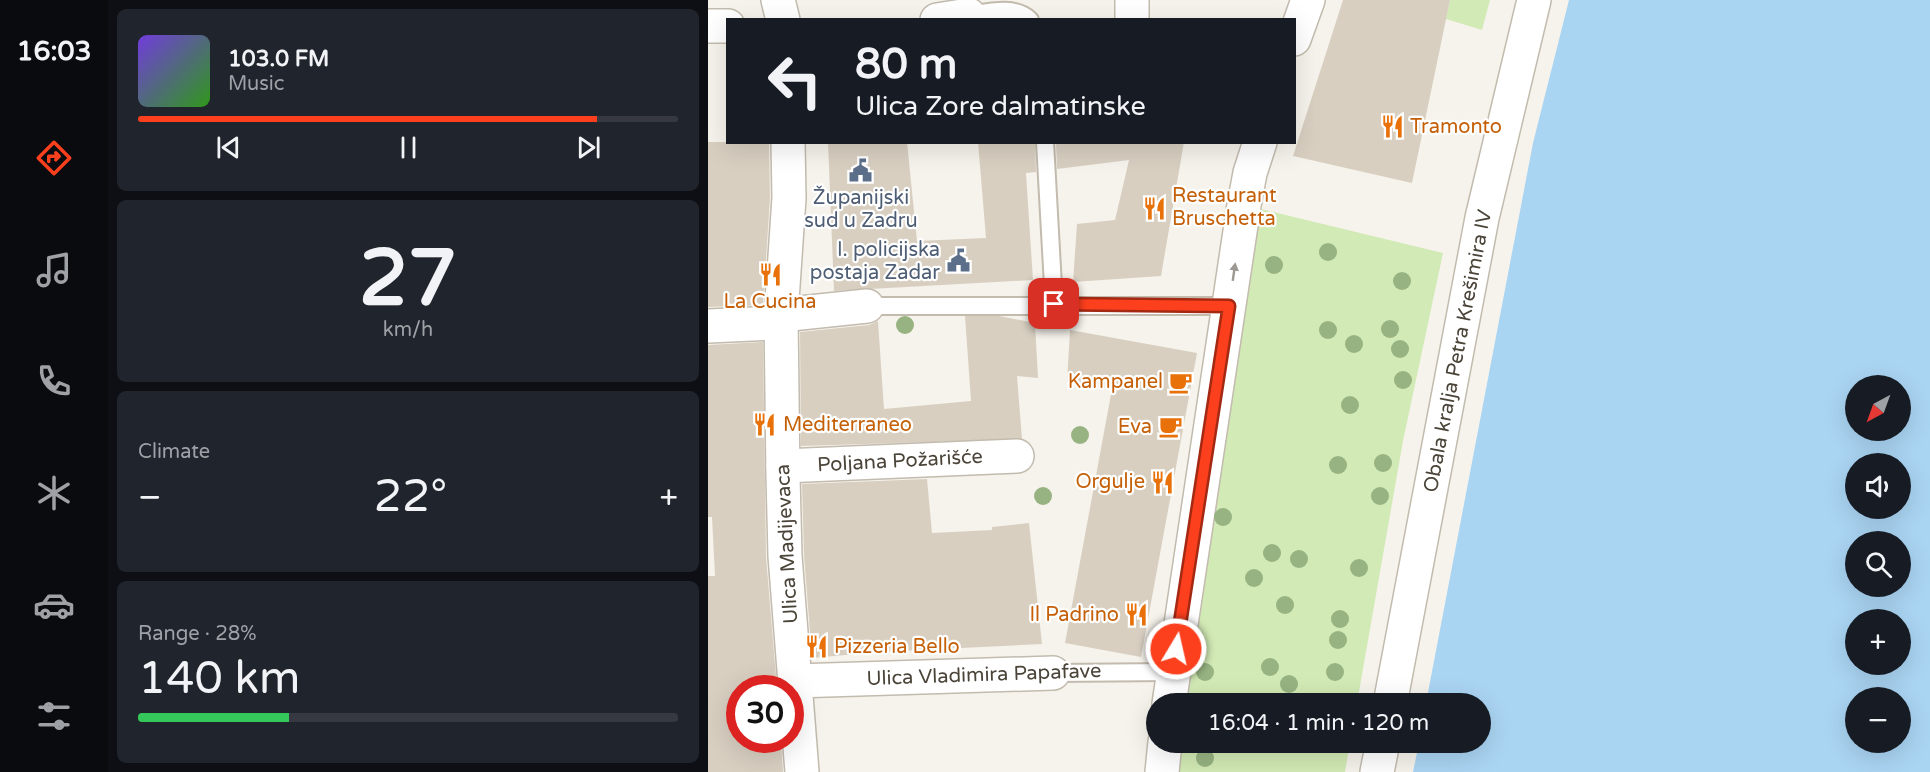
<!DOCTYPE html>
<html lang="en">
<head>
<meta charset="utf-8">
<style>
  :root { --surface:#171b24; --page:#20242c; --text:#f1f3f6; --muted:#9ea1a6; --line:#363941; --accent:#fc3f1d }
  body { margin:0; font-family:"Varela Round",sans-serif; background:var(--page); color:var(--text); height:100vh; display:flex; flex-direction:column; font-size:22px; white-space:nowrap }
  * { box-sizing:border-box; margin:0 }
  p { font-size:20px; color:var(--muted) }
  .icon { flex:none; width:33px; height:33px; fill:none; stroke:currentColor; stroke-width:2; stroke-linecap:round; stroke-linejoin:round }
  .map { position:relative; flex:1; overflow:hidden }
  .drawer { display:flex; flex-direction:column; gap:9px; padding:9px; background:#0d0f14; width:600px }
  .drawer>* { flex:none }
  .banner { position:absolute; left:18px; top:18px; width:570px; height:126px; border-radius:0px; box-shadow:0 6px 24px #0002; background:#171b24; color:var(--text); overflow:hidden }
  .needle { width:39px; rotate:221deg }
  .fabs { position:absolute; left:1137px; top:375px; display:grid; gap:12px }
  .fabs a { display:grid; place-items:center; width:66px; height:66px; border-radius:50%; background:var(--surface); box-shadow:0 6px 24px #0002; font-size:30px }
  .speed { position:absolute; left:18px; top:675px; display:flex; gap:12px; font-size:30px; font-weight:700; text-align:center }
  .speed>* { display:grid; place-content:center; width:78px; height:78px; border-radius:50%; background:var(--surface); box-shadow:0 6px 24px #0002; line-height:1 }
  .speed .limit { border:9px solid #d22; background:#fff; color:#111 }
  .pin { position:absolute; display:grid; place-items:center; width:51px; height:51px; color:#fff; margin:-26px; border-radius:12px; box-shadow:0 3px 9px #0006 }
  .me { position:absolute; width:66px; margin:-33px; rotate:9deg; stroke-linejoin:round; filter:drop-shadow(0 0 4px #0008) }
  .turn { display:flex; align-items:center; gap:21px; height:126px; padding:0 30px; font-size:27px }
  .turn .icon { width:78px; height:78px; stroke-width:2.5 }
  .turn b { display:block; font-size:42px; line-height:51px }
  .big { font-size:45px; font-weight:600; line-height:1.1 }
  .drawer .widget { flex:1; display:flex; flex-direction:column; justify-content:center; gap:9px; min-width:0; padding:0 21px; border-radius:9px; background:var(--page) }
  .drawer .dial { align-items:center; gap:0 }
  .dial b { font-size:78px; line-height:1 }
  .song { display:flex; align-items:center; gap:18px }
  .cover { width:72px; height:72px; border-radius:9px; background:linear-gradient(135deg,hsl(260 70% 55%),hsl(110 70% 35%)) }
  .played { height:6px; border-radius:3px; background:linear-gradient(90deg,var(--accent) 85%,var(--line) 85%) }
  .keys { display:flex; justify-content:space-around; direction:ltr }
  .heat { display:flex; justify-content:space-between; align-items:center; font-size:33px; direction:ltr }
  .charge { height:9px; border-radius:4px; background:linear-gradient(90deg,#34c759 28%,var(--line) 0) }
  .trip { position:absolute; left:438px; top:693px; width:345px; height:60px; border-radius:30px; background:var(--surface); box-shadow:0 6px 24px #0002; font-weight:600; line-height:60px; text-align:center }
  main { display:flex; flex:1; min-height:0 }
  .menu { display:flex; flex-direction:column; width:108px; justify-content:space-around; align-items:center; background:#090b0e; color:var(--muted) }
  .menu .icon { width:42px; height:42px }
  .menu .active { color:var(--accent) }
  .menu b { font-size:27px; color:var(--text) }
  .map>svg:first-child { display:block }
  .green { fill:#d2eab5 }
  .water { fill:#a9d4f2; fill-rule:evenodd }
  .building { fill:#d8cfc1 }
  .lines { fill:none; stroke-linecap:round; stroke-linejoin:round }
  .lane-casing { stroke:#c2bbae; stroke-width:20 }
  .street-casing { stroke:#c2bbae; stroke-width:36 }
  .lane { stroke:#fff; stroke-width:16 }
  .street { stroke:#fff; stroke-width:33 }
  .tree { fill:#97b381 }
  .oneway { fill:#9c9892 }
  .route-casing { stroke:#a42913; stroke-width:15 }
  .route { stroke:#fc3f1d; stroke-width:10 }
  .labels { text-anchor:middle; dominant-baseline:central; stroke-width:4.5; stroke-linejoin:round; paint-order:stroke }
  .food-label { font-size:20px; fill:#c56008; stroke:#fff; text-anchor:start }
  .service-label { font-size:20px; fill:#4e5e75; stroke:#fff }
  .street-label { font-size:20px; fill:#4b4439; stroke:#fff }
</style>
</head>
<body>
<main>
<nav class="menu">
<b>16:03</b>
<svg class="icon active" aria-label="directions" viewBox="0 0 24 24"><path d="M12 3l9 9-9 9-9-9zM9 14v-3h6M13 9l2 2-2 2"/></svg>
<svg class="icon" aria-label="music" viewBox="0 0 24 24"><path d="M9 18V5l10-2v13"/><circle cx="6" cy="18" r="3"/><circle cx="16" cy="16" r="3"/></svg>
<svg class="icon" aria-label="phone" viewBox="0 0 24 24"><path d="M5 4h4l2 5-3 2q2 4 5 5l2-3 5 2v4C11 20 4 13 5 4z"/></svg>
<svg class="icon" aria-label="climate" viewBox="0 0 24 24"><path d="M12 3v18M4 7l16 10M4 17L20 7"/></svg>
<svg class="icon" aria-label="car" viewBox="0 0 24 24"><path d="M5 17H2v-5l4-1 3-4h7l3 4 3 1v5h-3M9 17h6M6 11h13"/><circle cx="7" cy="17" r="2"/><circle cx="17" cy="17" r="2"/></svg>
<svg class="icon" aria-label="filters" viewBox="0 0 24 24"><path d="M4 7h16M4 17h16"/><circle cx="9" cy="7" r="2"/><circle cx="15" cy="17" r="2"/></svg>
</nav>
<section class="drawer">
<div class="widget">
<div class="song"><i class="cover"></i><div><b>103.0 FM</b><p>Music</p></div></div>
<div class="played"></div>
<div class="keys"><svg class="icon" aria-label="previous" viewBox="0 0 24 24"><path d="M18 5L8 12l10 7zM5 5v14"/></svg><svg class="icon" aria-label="pause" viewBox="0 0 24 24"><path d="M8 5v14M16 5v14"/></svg><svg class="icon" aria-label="next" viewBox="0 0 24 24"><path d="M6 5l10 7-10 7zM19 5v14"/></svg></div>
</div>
<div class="widget dial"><b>27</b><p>km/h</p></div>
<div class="widget"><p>Climate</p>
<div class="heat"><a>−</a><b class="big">22°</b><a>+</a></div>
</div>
<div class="widget"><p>Range · 28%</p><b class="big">140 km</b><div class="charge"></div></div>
</section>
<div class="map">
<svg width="1222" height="772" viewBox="0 0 1222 772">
  <rect width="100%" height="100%" fill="#f6f3ec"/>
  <g class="green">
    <polygon points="742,0 782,0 774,30 738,19"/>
    <polygon points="536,205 735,253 695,441 649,703 461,704"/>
    <polygon points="457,743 642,743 637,772 454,772"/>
  </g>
  <path class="water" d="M 861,0 L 1222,0 L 1222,772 L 705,772 L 711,743 L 772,742 L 772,704 L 718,703 L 825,143 ZM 1148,386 L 1192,386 L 1192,430 L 1148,430 ZM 1148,464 L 1192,464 L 1192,508 L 1148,508 ZM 1148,542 L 1192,542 L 1192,586 L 1148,586 ZM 1148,620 L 1192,620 L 1192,664 L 1148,664 ZM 1148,698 L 1192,698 L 1192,742 L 1148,742 Z"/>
  <g class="building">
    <polygon points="635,0 742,0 704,183 585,156"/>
    <polygon points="0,142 61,142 62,198 55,305 0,307"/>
    <polygon points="120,142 199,142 209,241 278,238 270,142 327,142 328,172 318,173 325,280 126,291"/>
    <polygon points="348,142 476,142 453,276 365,282 369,224 407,220 421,160 349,169"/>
    <polygon points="257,316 291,316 327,323 330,378 309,376 314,439 93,446 92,332 161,325 170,321 176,409 263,401"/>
    <polygon points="362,330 489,353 433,657 357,643 404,389 359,382"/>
    <polygon points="55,342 58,557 69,688 32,688 32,740 73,740 75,772 0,772 0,576 7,576 4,517 0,517 0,345"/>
    <polygon points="219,479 224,533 284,530 284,527 321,523 334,644 171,652 104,658 96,555 94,484"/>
  </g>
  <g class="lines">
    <defs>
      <g id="lane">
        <path d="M 261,15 C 281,12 306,5 322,20"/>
        <polyline points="337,142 346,304"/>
        <polyline points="159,306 521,306"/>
        <polyline points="345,673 464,672"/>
      </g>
      <g id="street">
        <polyline points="70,0 75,20"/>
        <polyline points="229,20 261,15"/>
        <polyline points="424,20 424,0"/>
        <polyline points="0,26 20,26"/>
        <polyline points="586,39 600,0"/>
        <polyline points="80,142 81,198 73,315 75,476 77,556 94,772"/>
        <polyline points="73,315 159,306"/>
        <polyline points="0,326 65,323 73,315"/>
        <polyline points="75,466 309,456"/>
        <polyline points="87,681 345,673"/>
        <polyline points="461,704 536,205 542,173 552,142"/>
        <polyline points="682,704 774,218 826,0"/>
        <polyline points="454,772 457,742"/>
        <polyline points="669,772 675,742"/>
      </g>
    </defs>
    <use href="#lane" class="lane-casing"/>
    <use href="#street" class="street-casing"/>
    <use href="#lane" class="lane"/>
    <use href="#street" class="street"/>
  </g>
  <g class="tree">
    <circle cx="620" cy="252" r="9"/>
    <circle cx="566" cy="265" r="9"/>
    <circle cx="694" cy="281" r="9"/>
    <circle cx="197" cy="325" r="9"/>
    <circle cx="682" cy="329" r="9"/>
    <circle cx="620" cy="330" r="9"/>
    <circle cx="646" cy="344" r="9"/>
    <circle cx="692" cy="349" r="9"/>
    <circle cx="695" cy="380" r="9"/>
    <circle cx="642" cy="405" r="9"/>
    <circle cx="372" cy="435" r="9"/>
    <circle cx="675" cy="463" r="9"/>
    <circle cx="630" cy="465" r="9"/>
    <circle cx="335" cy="496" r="9"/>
    <circle cx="672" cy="496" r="9"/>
    <circle cx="515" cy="517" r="9"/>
    <circle cx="564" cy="553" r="9"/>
    <circle cx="591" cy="559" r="9"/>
    <circle cx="651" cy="568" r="9"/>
    <circle cx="546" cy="578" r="9"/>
    <circle cx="577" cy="605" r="9"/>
    <circle cx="632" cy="619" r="9"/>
    <circle cx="630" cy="640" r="9"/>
    <circle cx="562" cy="667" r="9"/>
    <circle cx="497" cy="672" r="9"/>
    <circle cx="627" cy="672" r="9"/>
    <circle cx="581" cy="684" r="9"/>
    <circle cx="497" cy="758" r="9"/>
  </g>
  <defs><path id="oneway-solid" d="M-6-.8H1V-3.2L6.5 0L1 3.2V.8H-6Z" transform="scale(1.5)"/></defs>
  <use class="oneway" href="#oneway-solid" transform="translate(526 272) rotate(-82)"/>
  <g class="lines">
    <defs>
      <polyline id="route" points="346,304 521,306 468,649"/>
    </defs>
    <use href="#route" class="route-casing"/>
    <use href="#route" class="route"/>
  </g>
  <defs>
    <symbol id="restaurant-bare" viewBox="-9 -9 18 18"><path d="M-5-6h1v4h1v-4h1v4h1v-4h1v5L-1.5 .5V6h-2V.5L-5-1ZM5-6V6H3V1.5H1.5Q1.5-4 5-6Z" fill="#e8710a" stroke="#fff" stroke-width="2.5" paint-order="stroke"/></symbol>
    <symbol id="civic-bare" viewBox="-9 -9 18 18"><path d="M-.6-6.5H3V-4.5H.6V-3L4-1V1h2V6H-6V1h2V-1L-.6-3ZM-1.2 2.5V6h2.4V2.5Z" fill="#5c6f8a" stroke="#fff" stroke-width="2.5" paint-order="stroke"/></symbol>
    <symbol id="cafe-bare" viewBox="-9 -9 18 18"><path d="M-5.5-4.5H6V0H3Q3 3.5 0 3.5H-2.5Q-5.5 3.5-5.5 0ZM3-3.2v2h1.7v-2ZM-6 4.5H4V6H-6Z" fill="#e8710a" stroke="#fff" stroke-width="2.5" paint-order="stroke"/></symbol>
  </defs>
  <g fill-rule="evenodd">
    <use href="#restaurant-bare" x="668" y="110" width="33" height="33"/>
    <use href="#civic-bare" x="136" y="154" width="33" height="33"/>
    <use href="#restaurant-bare" x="430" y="192" width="33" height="33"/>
    <use href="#civic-bare" x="234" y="244" width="33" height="33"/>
    <use href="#restaurant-bare" x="46" y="258" width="33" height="33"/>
    <use href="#cafe-bare" x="456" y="366" width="33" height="33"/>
    <use href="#restaurant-bare" x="40" y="408" width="33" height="33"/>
    <use href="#cafe-bare" x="446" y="410" width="33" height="33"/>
    <use href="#restaurant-bare" x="438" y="466" width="33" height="33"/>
    <use href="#restaurant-bare" x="412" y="598" width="33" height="33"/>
    <use href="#restaurant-bare" x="92" y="630" width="33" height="33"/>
  </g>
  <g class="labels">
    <g class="food-label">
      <text x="702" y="127">Tramonto</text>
      <text x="464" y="196">Restaurant<tspan x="464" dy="23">Bruschetta</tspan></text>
      <text x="62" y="302" text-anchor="middle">La Cucina</text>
      <text x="455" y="382" text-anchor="end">Kampanel</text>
      <text x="75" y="425">Mediterraneo</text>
      <text x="444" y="427" text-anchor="end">Eva</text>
      <text x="437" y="482" text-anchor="end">Orgulje</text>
      <text x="411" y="615" text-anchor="end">Il Padrino</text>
      <text x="126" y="647">Pizzeria Bello</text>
    </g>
    <g class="service-label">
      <text x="153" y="198">Županijski<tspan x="153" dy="23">sud u Zadru</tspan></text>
      <text x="232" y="250" text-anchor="end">I. policijska<tspan x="232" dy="23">postaja Zadar</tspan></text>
    </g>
    <g class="street-label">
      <text transform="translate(750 351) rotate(-79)">Obala kralja Petra Krešimira IV</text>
      <text transform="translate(192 461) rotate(-3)">Poljana Požarišće</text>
      <text transform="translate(79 544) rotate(-93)">Ulica Madijevaca</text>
      <text transform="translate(276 675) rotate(-2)">Ulica Vladimira Papafave</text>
    </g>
  </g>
</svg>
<div class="fabs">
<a><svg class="needle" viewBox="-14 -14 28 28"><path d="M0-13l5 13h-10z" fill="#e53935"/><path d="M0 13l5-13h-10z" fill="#9ea1a6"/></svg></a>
<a><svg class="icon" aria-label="sound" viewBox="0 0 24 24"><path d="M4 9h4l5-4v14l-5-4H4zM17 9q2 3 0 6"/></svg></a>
<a><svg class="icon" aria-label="search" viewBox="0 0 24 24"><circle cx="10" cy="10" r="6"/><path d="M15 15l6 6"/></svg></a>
<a>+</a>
<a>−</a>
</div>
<div class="speed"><div class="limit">30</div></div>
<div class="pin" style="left:346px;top:304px;background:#d93025"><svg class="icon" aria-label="arrive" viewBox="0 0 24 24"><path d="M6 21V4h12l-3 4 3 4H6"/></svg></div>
<svg class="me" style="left:468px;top:649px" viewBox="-20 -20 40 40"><circle r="17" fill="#fc3f1d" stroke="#fff" stroke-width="3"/><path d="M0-11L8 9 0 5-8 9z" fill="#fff"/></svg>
<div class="trip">16:04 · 1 min · 120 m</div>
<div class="banner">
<div class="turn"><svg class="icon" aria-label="left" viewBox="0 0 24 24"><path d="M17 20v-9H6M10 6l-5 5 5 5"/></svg><div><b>80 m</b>Ulica Zore dalmatinske</div></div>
</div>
</div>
</main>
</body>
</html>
